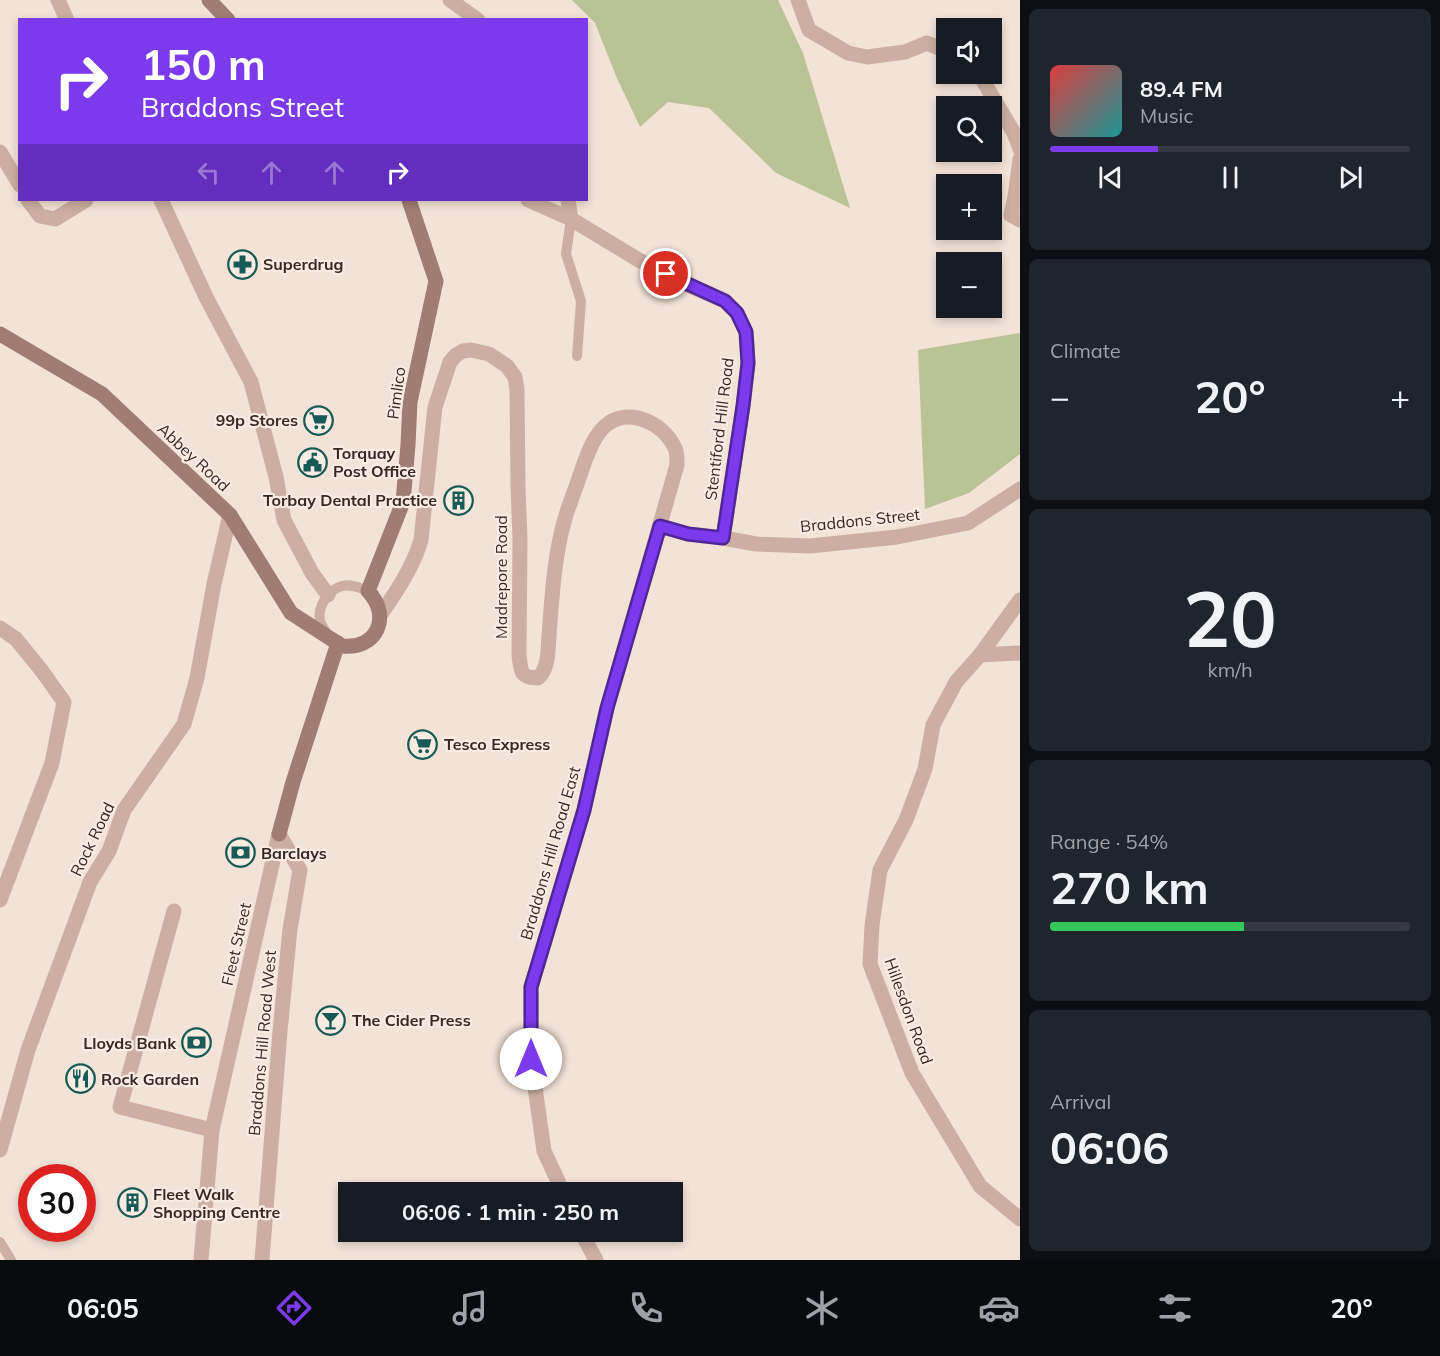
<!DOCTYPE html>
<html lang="en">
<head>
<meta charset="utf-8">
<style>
  :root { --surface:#171b24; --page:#20242c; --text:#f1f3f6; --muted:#9ea1a6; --line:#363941; --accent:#7c3aed }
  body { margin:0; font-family:Mulish,sans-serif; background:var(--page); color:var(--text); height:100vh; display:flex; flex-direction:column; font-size:22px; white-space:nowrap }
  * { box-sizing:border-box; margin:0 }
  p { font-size:20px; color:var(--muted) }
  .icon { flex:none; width:33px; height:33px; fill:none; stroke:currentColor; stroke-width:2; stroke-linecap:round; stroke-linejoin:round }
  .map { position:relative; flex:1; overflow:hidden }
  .side { display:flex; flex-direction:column; gap:9px; padding:9px; background:#0d0f14; width:420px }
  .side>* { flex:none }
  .guide { position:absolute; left:18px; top:18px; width:570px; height:183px; border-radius:0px; box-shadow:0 3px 9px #0003; background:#7c3aed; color:#fff; overflow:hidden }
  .fabs { position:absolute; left:936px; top:18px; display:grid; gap:12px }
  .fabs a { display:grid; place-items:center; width:66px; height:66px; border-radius:0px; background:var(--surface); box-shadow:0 3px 9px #0003; font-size:30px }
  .speed { position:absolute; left:18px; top:1164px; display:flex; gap:12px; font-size:30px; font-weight:700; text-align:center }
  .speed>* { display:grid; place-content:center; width:78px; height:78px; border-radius:50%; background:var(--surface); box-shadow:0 3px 9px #0003; line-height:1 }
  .speed .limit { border:9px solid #d22; background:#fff; color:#111 }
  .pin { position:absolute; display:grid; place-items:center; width:51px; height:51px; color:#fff; margin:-26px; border:3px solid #fff; border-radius:50%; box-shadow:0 2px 6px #0007 }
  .me { position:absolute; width:66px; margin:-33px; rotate:0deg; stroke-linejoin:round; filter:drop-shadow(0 0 4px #0008) }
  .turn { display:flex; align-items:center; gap:21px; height:126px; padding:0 24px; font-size:27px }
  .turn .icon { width:78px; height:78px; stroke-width:2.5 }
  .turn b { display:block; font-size:42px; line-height:51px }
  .lanes { display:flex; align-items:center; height:57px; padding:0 24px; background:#0003; justify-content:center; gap:30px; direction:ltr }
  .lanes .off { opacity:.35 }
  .big { font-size:45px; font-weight:700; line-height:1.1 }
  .side .card { flex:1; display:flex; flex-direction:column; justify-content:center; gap:9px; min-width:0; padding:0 21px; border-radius:9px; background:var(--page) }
  .side .dial { align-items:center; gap:0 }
  .dial b { font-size:78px; line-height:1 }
  .song { display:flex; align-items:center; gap:18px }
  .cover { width:72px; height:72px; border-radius:9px; background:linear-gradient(135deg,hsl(0 70% 55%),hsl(180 70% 35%)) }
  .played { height:6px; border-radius:3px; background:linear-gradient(90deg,var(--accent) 30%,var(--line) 30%) }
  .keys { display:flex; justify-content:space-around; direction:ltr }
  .heat { display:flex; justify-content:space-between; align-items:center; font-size:33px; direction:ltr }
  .charge { height:9px; border-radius:4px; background:linear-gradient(90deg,#34c759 54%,var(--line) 0) }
  .trip { position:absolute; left:338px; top:1182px; width:345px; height:60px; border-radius:0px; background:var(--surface); box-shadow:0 3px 9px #0003; font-weight:700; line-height:60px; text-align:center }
  .dock { display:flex; height:96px; justify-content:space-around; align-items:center; background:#090b0e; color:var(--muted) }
  .dock .icon { width:42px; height:42px }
  .dock .active { color:var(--accent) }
  .dock b { font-size:27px; color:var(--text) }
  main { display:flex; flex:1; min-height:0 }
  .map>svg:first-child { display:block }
  .green { fill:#bac395 }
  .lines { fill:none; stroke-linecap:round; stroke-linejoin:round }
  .lane { stroke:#ccafa2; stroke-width:10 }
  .street { stroke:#ccafa2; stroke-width:15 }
  .secondary { stroke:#9f7d73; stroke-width:15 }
  .route-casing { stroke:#51269a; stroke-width:15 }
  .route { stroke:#7c3aed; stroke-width:10 }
  .labels { text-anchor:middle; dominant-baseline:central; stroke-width:4.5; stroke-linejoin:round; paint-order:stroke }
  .poi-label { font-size:16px; font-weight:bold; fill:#352825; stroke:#fbece3; text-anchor:start }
  .street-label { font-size:16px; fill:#352825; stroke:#fbece3 }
</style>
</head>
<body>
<main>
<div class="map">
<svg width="1020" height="1260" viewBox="0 0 1020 1260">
  <rect width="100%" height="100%" fill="#f3e2d6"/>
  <g class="green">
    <polygon points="572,0 778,0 803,53 850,208 776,173 709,108 668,102 640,127 616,76 595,23"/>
    <polygon points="1020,333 1020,454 969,493 925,509 918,350"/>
  </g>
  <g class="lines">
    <g class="lane">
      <polyline points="571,219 566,254 581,301 577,356"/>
      <path d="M 327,634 C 325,630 321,625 320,621 C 317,607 328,590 342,586 C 350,584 358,587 366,590"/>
      <polyline points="0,1242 11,1260"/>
    </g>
    <g class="street">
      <polyline points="58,0 67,20"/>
      <polyline points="450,0 478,20"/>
      <polyline points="798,0 809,30 848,53 867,57 905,52 927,43 946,51"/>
      <polyline points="979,74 1014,133 1020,149"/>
      <polyline points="0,152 20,185"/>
      <polyline points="1020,159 1015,197 1011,215 1020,220"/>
      <polyline points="28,200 40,216 55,219 86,200"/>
      <polyline points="161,200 206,297 251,382 276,477 284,520 312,573 328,595"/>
      <polyline points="528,200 571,219 637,259 681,282 725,301 737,313 746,332 748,363 743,406 723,538"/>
      <polyline points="568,200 571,219"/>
      <polyline points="660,526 688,534 723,538 756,544 810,546 897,537 968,523 1020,489"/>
      <polyline points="1020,600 980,655 956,682 933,725 925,769 906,820 880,870 872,925 870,964 912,1073 980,1186 1020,1219"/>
      <path d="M 381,614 C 397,591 413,567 421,540 L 435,407 L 450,362 L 456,355 L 463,351 L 471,350 L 489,354 L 507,366 L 515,377 L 517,390 L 518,486 L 520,539 L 519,655 C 521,671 520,678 538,678 C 549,669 548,649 549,635 C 552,598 554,558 564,522 C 568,507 574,493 579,478 C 585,461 593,433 609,423 C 632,407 668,426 676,451 C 677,455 677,461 677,465 L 607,708 L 584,810 L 531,987 L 531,1059 L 544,1151 L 563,1192"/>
      <polyline points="0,628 16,639 42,671 64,702 52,763 0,900"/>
      <polyline points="980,655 1020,653"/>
      <polyline points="174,911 120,1107 212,1130"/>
      <polyline points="0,1150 28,1050 90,882 109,851 124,810 184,724 197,678 214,584 230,515"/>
      <polyline points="581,1232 596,1260"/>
      <polyline points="201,1260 212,1130 279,834"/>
      <polyline points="262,1260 280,1031 290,929 300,870 279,834"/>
    </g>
    <g class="secondary">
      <polyline points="209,0 228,20"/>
      <path d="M 0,334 L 102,394 L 230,515 L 291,613 L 342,646 C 377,650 392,616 368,591 L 403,502 L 408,445 L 410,402 L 436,281 L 409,200"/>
      <polyline points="279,834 293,782 338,643"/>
    </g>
  </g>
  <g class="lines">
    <defs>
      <polyline id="route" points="531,1059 531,987 584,810 607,708 660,526 688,534 723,538 743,406 748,363 746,332 737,313 725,301 666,274"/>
    </defs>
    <use href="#route" class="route-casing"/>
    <use href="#route" class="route"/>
  </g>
  <defs>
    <symbol id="pharmacy-ring" viewBox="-11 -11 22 22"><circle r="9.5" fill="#fbece3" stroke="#175a56" stroke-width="1.5"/><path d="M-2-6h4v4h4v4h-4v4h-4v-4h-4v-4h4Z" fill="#175a56"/></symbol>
    <symbol id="supermarket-ring" viewBox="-11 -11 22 22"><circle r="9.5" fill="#fbece3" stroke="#175a56" stroke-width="1.5"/><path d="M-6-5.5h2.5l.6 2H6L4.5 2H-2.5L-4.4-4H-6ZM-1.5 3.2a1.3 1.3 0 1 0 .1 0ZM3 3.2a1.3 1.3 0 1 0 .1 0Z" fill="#175a56"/></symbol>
    <symbol id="civic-ring" viewBox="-11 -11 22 22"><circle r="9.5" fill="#fbece3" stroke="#175a56" stroke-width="1.5"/><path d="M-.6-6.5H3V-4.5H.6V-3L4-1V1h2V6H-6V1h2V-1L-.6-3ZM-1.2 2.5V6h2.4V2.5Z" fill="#175a56"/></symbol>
    <symbol id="building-ring" viewBox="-11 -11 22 22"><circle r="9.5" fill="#fbece3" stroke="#175a56" stroke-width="1.5"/><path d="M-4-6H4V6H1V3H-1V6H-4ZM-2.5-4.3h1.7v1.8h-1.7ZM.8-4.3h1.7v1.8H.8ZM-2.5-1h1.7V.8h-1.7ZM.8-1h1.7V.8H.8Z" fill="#175a56"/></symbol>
    <symbol id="bank-ring" viewBox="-11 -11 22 22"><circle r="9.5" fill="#fbece3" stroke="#175a56" stroke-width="1.5"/><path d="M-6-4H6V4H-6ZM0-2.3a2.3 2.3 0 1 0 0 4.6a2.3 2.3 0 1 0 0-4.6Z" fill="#175a56"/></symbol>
    <symbol id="bar-ring" viewBox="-11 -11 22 22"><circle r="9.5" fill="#fbece3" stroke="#175a56" stroke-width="1.5"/><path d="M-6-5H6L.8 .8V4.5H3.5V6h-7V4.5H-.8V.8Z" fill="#175a56"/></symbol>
    <symbol id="restaurant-ring" viewBox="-11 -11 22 22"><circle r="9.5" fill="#fbece3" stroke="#175a56" stroke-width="1.5"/><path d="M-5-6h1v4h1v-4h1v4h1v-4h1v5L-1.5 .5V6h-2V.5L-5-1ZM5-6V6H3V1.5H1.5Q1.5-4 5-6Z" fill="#175a56"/></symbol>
  </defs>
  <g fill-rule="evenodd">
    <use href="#pharmacy-ring" x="226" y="248" width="33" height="33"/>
    <use href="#supermarket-ring" x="302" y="404" width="33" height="33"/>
    <use href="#civic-ring" x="296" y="446" width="33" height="33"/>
    <use href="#building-ring" x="442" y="484" width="33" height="33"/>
    <use href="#supermarket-ring" x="406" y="728" width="33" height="33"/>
    <use href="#bank-ring" x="224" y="836" width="33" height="33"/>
    <use href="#bar-ring" x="314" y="1004" width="33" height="33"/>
    <use href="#bank-ring" x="180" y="1026" width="33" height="33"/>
    <use href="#restaurant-ring" x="64" y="1062" width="33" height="33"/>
    <use href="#building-ring" x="116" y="1186" width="33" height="33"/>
  </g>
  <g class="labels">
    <g class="poi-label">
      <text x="263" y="264">Superdrug</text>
      <text x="298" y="420" text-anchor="end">99p Stores</text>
      <text x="333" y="453">Torquay<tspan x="333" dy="18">Post Office</tspan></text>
      <text x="437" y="500" text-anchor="end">Torbay Dental Practice</text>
      <text x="444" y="744">Tesco Express</text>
      <text x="261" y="853">Barclays</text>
      <text x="352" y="1020">The Cider Press</text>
      <text x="176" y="1043" text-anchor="end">Lloyds Bank</text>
      <text x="101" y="1079">Rock Garden</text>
      <text x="153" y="1194">Fleet Walk<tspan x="153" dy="18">Shopping Centre</tspan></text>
    </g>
    <g class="street-label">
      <text transform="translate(396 393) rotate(-82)">Pimlico</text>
      <text transform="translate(719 429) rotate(-83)">Stentiford Hill Road</text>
      <text transform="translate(194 457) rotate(43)">Abbey Road</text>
      <text transform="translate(860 520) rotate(-6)">Braddons Street</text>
      <text transform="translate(501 577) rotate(-90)">Madrepore Road</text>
      <text transform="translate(92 839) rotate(-64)">Rock Road</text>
      <text transform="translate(550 853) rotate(-74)">Braddons Hill Road East</text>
      <text transform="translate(236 944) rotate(-77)">Fleet Street</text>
      <text transform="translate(909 1011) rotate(70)">Hillesdon Road</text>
      <text transform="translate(262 1043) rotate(-85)">Braddons Hill Road West</text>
    </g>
  </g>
</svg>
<div class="fabs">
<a><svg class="icon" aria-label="sound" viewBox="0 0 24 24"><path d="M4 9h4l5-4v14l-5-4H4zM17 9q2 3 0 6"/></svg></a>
<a><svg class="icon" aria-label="search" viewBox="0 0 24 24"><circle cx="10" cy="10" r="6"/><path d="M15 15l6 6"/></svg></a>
<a>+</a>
<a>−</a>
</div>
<div class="speed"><div class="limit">30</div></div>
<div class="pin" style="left:666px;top:274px;background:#d93025"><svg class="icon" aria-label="arrive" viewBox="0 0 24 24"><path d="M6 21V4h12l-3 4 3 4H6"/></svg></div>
<svg class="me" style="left:531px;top:1059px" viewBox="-20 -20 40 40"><circle r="19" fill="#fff"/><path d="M0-13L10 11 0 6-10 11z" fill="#7c3aed"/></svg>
<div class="trip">06:06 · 1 min · 250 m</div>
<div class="guide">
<div class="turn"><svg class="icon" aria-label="right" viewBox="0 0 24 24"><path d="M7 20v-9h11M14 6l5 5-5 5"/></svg><div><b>150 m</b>Braddons Street</div></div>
<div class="lanes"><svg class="icon off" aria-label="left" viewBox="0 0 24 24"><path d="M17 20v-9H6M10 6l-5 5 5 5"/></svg><svg class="icon off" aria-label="ahead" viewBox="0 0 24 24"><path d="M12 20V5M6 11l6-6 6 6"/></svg><svg class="icon off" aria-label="ahead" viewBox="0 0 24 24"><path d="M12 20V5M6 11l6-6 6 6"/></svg><svg class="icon" aria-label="right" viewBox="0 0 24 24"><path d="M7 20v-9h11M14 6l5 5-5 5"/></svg></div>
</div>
</div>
<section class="side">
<div class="card">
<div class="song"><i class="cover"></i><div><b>89.4 FM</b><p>Music</p></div></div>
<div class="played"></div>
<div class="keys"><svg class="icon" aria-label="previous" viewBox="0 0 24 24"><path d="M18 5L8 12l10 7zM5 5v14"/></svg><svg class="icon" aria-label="pause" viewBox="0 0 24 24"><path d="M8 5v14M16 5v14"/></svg><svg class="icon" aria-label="next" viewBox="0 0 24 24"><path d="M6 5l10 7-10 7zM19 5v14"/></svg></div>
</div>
<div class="card"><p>Climate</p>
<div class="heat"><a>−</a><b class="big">20°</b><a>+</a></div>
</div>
<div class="card dial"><b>20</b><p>km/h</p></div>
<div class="card"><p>Range · 54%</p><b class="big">270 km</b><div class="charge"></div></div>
<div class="card"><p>Arrival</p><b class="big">06:06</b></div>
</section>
</main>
<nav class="dock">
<b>06:05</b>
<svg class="icon active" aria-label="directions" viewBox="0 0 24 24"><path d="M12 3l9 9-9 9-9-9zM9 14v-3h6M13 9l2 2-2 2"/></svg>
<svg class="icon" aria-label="music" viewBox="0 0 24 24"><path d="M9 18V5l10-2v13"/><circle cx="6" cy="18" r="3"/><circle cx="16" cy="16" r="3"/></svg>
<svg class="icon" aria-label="phone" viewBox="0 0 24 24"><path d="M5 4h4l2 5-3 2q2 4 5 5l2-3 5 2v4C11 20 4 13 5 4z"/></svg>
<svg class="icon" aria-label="climate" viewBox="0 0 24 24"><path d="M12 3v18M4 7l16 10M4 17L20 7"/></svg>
<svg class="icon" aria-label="car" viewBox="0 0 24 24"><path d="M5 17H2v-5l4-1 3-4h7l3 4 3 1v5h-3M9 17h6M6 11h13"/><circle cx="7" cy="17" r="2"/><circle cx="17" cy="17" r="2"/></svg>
<svg class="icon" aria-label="filters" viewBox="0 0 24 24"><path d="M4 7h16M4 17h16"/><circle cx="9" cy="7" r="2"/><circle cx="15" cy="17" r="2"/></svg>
<b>20°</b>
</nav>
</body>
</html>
